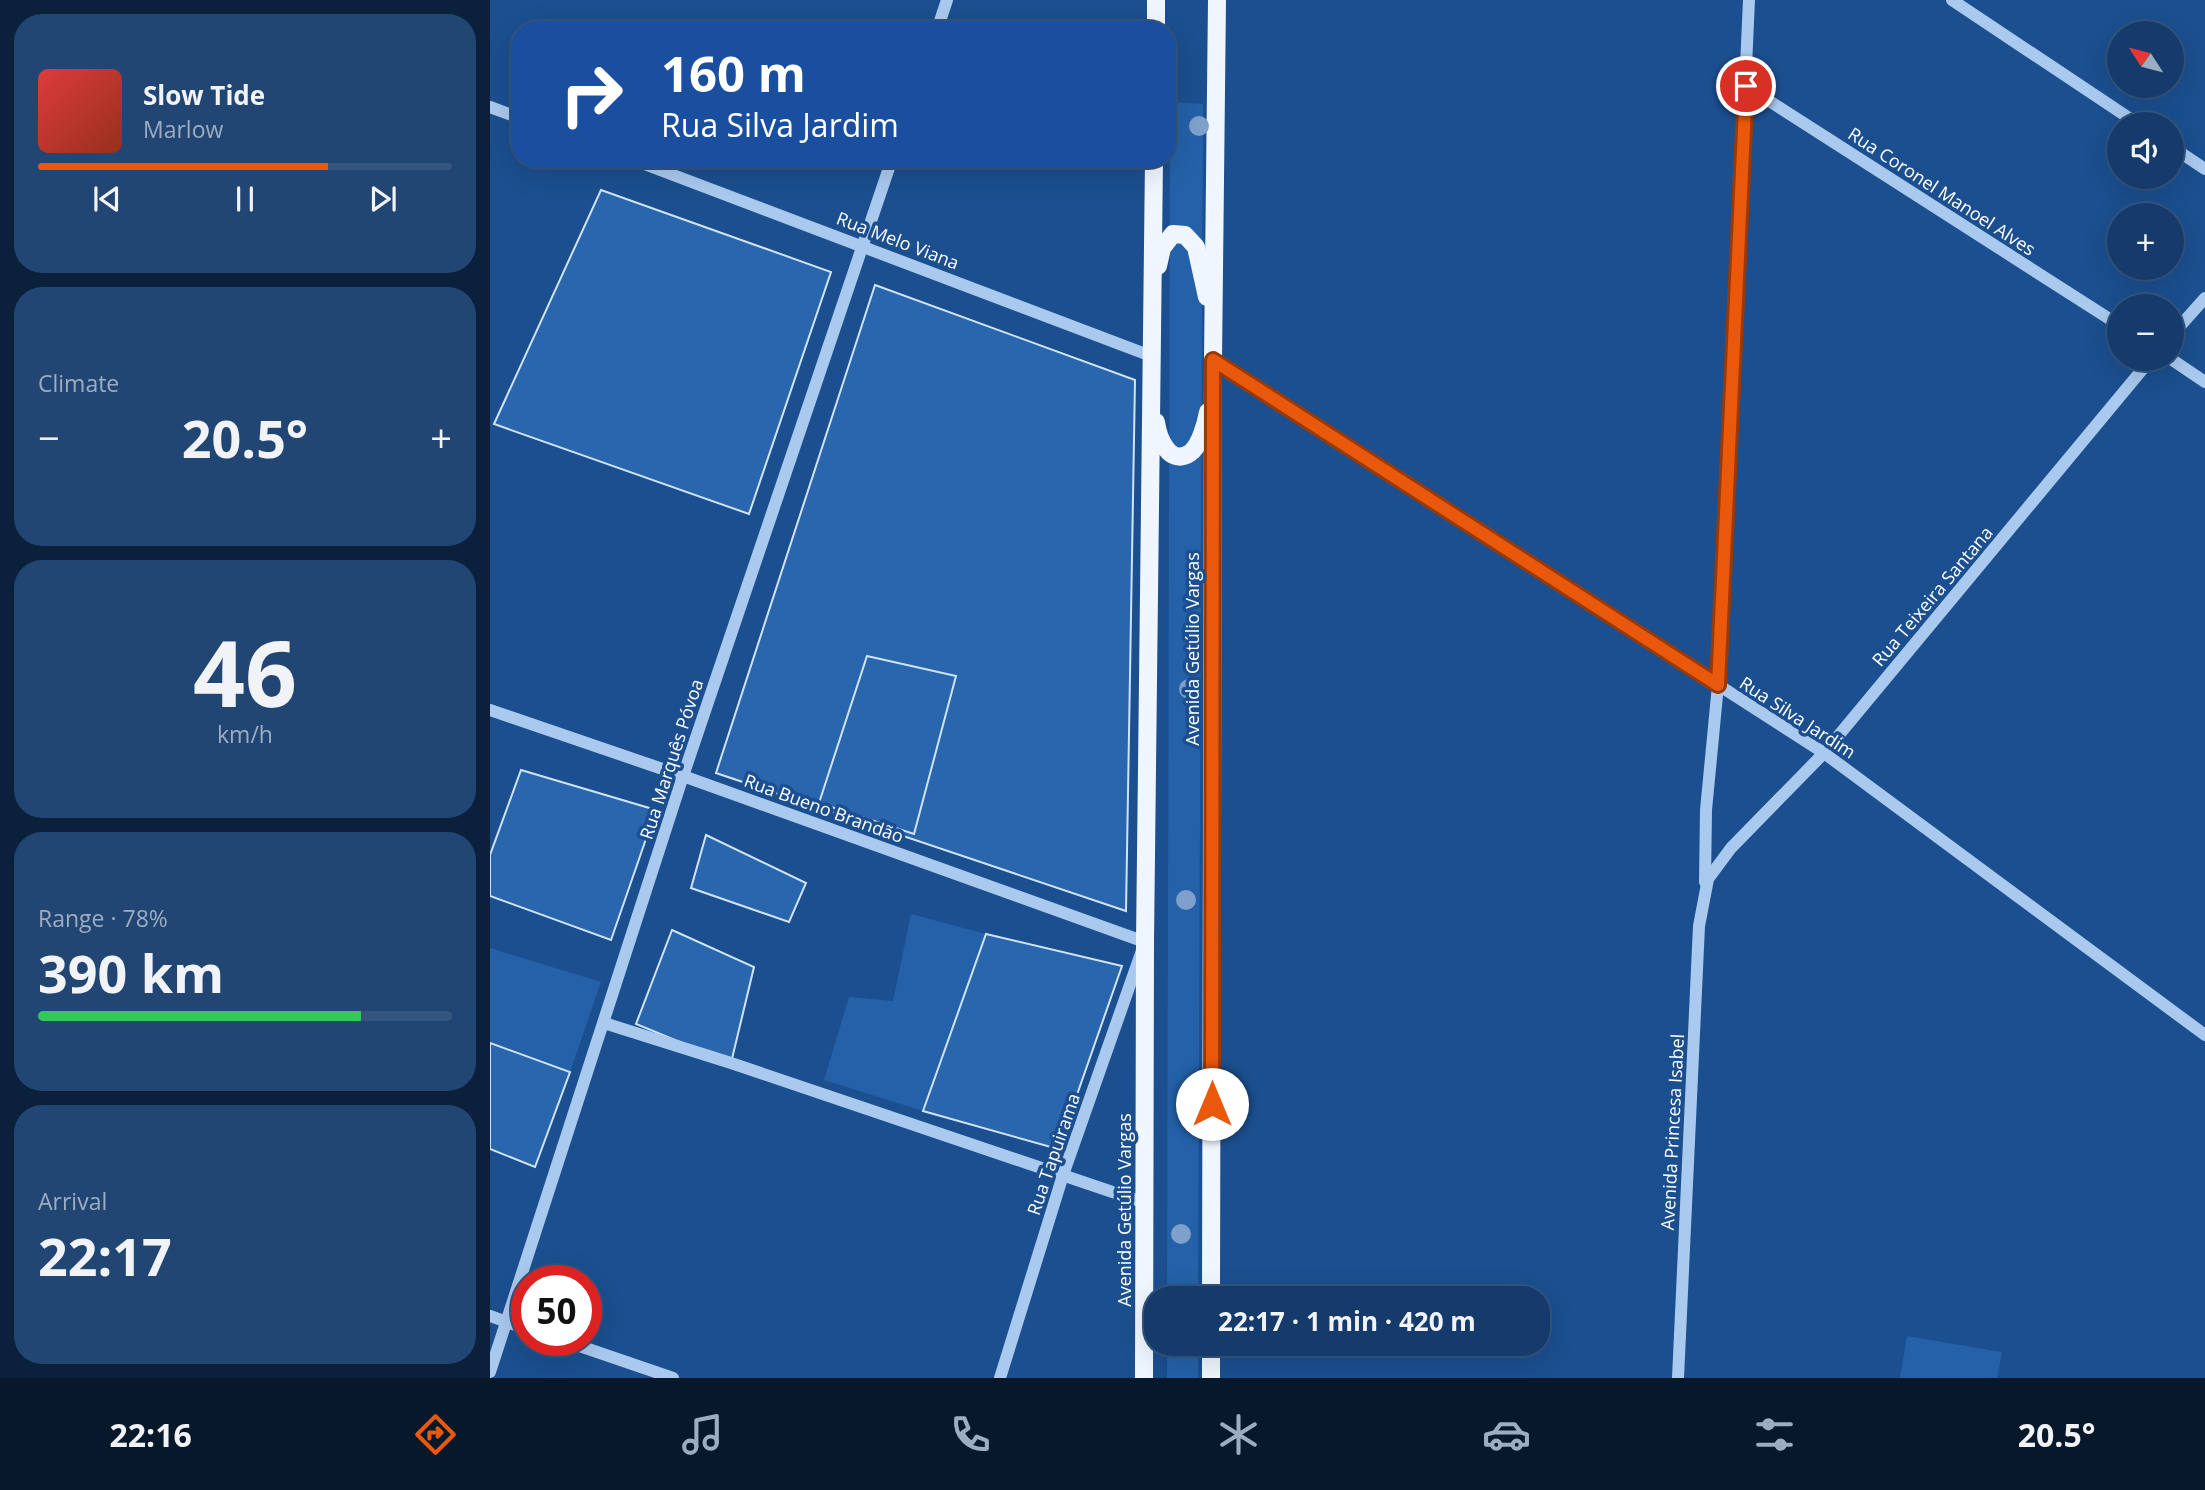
<!DOCTYPE html>
<html lang="en">
<head>
<meta charset="utf-8">
<style>
  :root { --surface:#143b6b; --page:#214673; --text:#f1f3f6; --muted:#9dadc1; --line:#33557e; --accent:#ea580c }
  body { margin:0; font-family:"Open Sans",sans-serif; background:var(--page); color:var(--text); height:100vh; display:flex; flex-direction:column; font-size:26px; white-space:nowrap }
  * { box-sizing:border-box; margin:0 }
  p { font-size:23px; color:var(--muted) }
  .icon { flex:none; width:38px; height:38px; fill:none; stroke:currentColor; stroke-width:2; stroke-linecap:round; stroke-linejoin:round }
  .map { position:relative; flex:1; overflow:hidden }
  .panel { display:flex; flex-direction:column; gap:14px; padding:14px; background:#0b203b; width:490px }
  .panel>* { flex:none }
  .banner { position:absolute; left:21px; top:21px; width:665px; height:147px; border-radius:28px; box-shadow:0 7px 28px #0002,0 0 0 2px var(--line); background:#1a4fa0; color:#fff; overflow:hidden }
  .needle { width:46px; rotate:306deg }
  .tools { position:absolute; left:1617px; top:21px; display:grid; gap:14px }
  .tools a { display:grid; place-items:center; width:77px; height:77px; border-radius:50%; background:var(--surface); box-shadow:0 7px 28px #0002,0 0 0 2px var(--line); font-size:35px }
  .speed { position:absolute; left:21px; top:1265px; display:flex; gap:14px; font-size:35px; font-weight:700; text-align:center }
  .speed>* { display:grid; place-content:center; width:91px; height:91px; border-radius:50%; background:var(--surface); box-shadow:0 7px 28px #0002,0 0 0 2px var(--line); line-height:1 }
  .speed .limit { border:10px solid #d22; background:#fff; color:#111 }
  .pin { position:absolute; display:grid; place-items:center; width:60px; height:60px; color:#fff; margin:-30px; border:4px solid #fff; border-radius:50%; box-shadow:0 2px 7px #0007 }
  .me { position:absolute; width:77px; margin:-38px; rotate:0deg; stroke-linejoin:round; filter:drop-shadow(0 0 5px #0008) }
  .turn { display:flex; align-items:center; gap:24px; height:147px; padding:0 35px; font-size:32px }
  .turn .icon { width:91px; height:91px; stroke-width:2.5 }
  .turn b { display:block; font-size:49px; line-height:60px }
  .big { font-size:52px; font-weight:700; line-height:1.1 }
  .panel .tile { flex:1; display:flex; flex-direction:column; justify-content:center; gap:10px; min-width:0; padding:0 24px; border-radius:28px; background:var(--page) }
  .panel .dial { align-items:center; gap:0 }
  .dial b { font-size:91px; line-height:1 }
  .song { display:flex; align-items:center; gap:21px }
  .cover { width:84px; height:84px; border-radius:10px; background:linear-gradient(135deg,hsl(0 70% 55%),hsl(10 70% 35%)) }
  .played { height:7px; border-radius:4px; background:linear-gradient(90deg,var(--accent) 70%,var(--line) 70%) }
  .keys { display:flex; justify-content:space-around; direction:ltr }
  .heat { display:flex; justify-content:space-between; align-items:center; font-size:38px; direction:ltr }
  .charge { height:10px; border-radius:5px; background:linear-gradient(90deg,#34c759 78%,var(--line) 0) }
  .trip { position:absolute; left:654px; top:1286px; width:406px; height:70px; border-radius:28px; background:var(--surface); box-shadow:0 7px 28px #0002,0 0 0 2px var(--line); font-weight:700; line-height:70px; text-align:center }
  .tabs { display:flex; height:112px; justify-content:space-around; align-items:center; background:#08182b; color:var(--muted) }
  .tabs .icon { width:49px; height:49px }
  .tabs .on { color:var(--accent) }
  .tabs b { font-size:32px; color:var(--text) }
  main { display:flex; flex:1; min-height:0 }
  .map>svg:first-child { display:block }
  .green { fill:#2461a8 }
  .building { fill:#2a66ad; stroke:#cfe3fa; stroke-width:2 }
  .lines { fill:none; stroke-linecap:round; stroke-linejoin:round }
  .minor { stroke:#a9c9ee; stroke-width:12 }
  .major { stroke:#f0f6ff; stroke-width:18 }
  .tree { fill:#7ea0ca }
  .route-casing { stroke:#983908; stroke-width:18 }
  .route { stroke:#ea580c; stroke-width:12 }
  .labels { text-anchor:middle; dominant-baseline:central; stroke-width:7; stroke-linejoin:round; paint-order:stroke }
  .street-label { font-size:18px; fill:#fff; stroke:#1b4f8f }
</style>
</head>
<body>
<main>
<section class="panel">
<div class="tile">
<div class="song"><i class="cover"></i><div><b>Slow Tide</b><p>Marlow</p></div></div>
<div class="played"></div>
<div class="keys"><svg class="icon" aria-label="previous" viewBox="0 0 24 24"><path d="M18 5L8 12l10 7zM5 5v14"/></svg><svg class="icon" aria-label="pause" viewBox="0 0 24 24"><path d="M8 5v14M16 5v14"/></svg><svg class="icon" aria-label="next" viewBox="0 0 24 24"><path d="M6 5l10 7-10 7zM19 5v14"/></svg></div>
</div>
<div class="tile"><p>Climate</p>
<div class="heat"><a>−</a><b class="big">20.5°</b><a>+</a></div>
</div>
<div class="tile dial"><b>46</b><p>km/h</p></div>
<div class="tile"><p>Range · 78%</p><b class="big">390 km</b><div class="charge"></div></div>
<div class="tile"><p>Arrival</p><b class="big">22:17</b></div>
</section>
<div class="map">
<svg width="1715" height="1378" viewBox="0 0 1715 1378">
  <rect width="100%" height="100%" fill="#1b4f8f"/>
  <g class="green">
    <polygon points="680,102 713,104 708,1298 677,1298"/>
    <polygon points="421,914 496,934 433,1111 334,1080 359,997 403,1001"/>
    <polygon points="0,948 111,982 80,1072 0,1043"/>
    <polygon points="1417,1336 1512,1352 1507,1378 1410,1378"/>
    <rect x="677" y="1344" width="31" height="34"/>
  </g>
  <g class="building">
    <polygon points="111,190 341,272 259,514 4,424"/>
    <polygon points="385,285 645,380 636,911 226,773"/>
    <polygon points="377,656 466,676 424,834 329,803"/>
    <polygon points="31,770 166,810 121,940 0,896 0,855"/>
    <polygon points="216,835 316,883 299,922 201,888"/>
    <polygon points="182,930 264,967 241,1063 146,1024"/>
    <polygon points="496,934 632,966 568,1149 433,1111"/>
    <polygon points="0,1043 80,1072 45,1167 0,1149"/>
  </g>
  <g class="lines">
    <g class="minor">
      <polyline points="1462,0 1648,124"/>
      <polyline points="447,30 457,0"/>
      <polyline points="1256,86 1629,325"/>
      <polyline points="0,107 30,118"/>
      <polyline points="1682,147 1715,169"/>
      <polyline points="141,159 661,356"/>
      <polyline points="1682,335 1715,298"/>
      <polyline points="1681,359 1715,382"/>
      <polyline points="723,360 1334,753 1715,1035"/>
      <polyline points="0,710 193,776 655,942 573,1175 510,1378"/>
      <polyline points="1215,882 1216,810 1228,685 1259,0"/>
      <polyline points="114,1023 241,1063 655,1203"/>
      <polyline points="0,1316 37,1329"/>
      <polyline points="72,1340 183,1378"/>
      <polyline points="0,1372 193,776 402,159"/>
      <polyline points="1188,1378 1209,926 1218,879 1241,848 1334,753 1661,359"/>
    </g>
    <g class="major">
      <polyline points="666,30 666,0"/>
      <polyline points="668,266 672,248 683,234 695,235 706,247 717,297"/>
      <path d="M 666,422 C 668,437 679,467 700,453 C 710,446 716,423 718,412"/>
      <polyline points="721,1298 723,360 727,0"/>
      <polyline points="654,1378 655,942 664,159"/>
      <polyline points="721,1378 721,1344"/>
    </g>
  </g>
  <g class="tree">
    <circle cx="709" cy="126" r="10"/>
    <circle cx="699" cy="689" r="10"/>
    <circle cx="696" cy="900" r="10"/>
    <circle cx="691" cy="1234" r="10"/>
  </g>
  <g class="lines">
    <defs>
      <polyline id="route" points="722,1104 723,360 1228,685 1256,86"/>
    </defs>
    <use href="#route" class="route-casing"/>
    <use href="#route" class="route"/>
  </g>
  <g class="labels">
    <g class="street-label">
      <text transform="translate(1452 191) rotate(33)">Rua Coronel Manoel Alves</text>
      <text transform="translate(408 240) rotate(21)">Rua Melo Viana</text>
      <text transform="translate(1442 596) rotate(-50)">Rua Teixeira Santana</text>
      <text transform="translate(702 649) rotate(-90)">Avenida Getúlio Vargas</text>
      <text transform="translate(1308 717) rotate(33)">Rua Silva Jardim</text>
      <text transform="translate(181 759) rotate(-72)">Rua Marquês Póvoa</text>
      <text transform="translate(334 808) rotate(20)">Rua Bueno Brandão</text>
      <text transform="translate(1182 1132) rotate(-87)">Avenida Princesa Isabel</text>
      <text transform="translate(563 1154) rotate(-71)">Rua Tapuirama</text>
      <text transform="translate(634 1210) rotate(-90)">Avenida Getúlio Vargas</text>
    </g>
  </g>
</svg>
<div class="tools">
<a><svg class="needle" viewBox="-14 -14 28 28"><path d="M0-13l5 13h-10z" fill="#e53935"/><path d="M0 13l5-13h-10z" fill="#9dadc1"/></svg></a>
<a><svg class="icon" aria-label="sound" viewBox="0 0 24 24"><path d="M4 9h4l5-4v14l-5-4H4zM17 9q2 3 0 6"/></svg></a>
<a>+</a>
<a>−</a>
</div>
<div class="speed"><div class="limit">50</div></div>
<div class="pin" style="left:1256px;top:86px;background:#d93025"><svg class="icon" aria-label="arrive" viewBox="0 0 24 24"><path d="M6 21V4h12l-3 4 3 4H6"/></svg></div>
<svg class="me" style="left:722px;top:1104px" viewBox="-20 -20 40 40"><circle r="19" fill="#fff"/><path d="M0-13L10 11 0 6-10 11z" fill="#ea580c"/></svg>
<div class="trip">22:17 · 1 min · 420 m</div>
<div class="banner">
<div class="turn"><svg class="icon" aria-label="right" viewBox="0 0 24 24"><path d="M7 20v-9h11M14 6l5 5-5 5"/></svg><div><b>160 m</b>Rua Silva Jardim</div></div>
</div>
</div>
</main>
<nav class="tabs">
<b>22:16</b>
<svg class="icon on" aria-label="directions" viewBox="0 0 24 24"><path d="M12 3l9 9-9 9-9-9zM9 14v-3h6M13 9l2 2-2 2"/></svg>
<svg class="icon" aria-label="music" viewBox="0 0 24 24"><path d="M9 18V5l10-2v13"/><circle cx="6" cy="18" r="3"/><circle cx="16" cy="16" r="3"/></svg>
<svg class="icon" aria-label="phone" viewBox="0 0 24 24"><path d="M5 4h4l2 5-3 2q2 4 5 5l2-3 5 2v4C11 20 4 13 5 4z"/></svg>
<svg class="icon" aria-label="climate" viewBox="0 0 24 24"><path d="M12 3v18M4 7l16 10M4 17L20 7"/></svg>
<svg class="icon" aria-label="car" viewBox="0 0 24 24"><path d="M5 17H2v-5l4-1 3-4h7l3 4 3 1v5h-3M9 17h6M6 11h13"/><circle cx="7" cy="17" r="2"/><circle cx="17" cy="17" r="2"/></svg>
<svg class="icon" aria-label="filters" viewBox="0 0 24 24"><path d="M4 7h16M4 17h16"/><circle cx="9" cy="7" r="2"/><circle cx="15" cy="17" r="2"/></svg>
<b>20.5°</b>
</nav>
</body>
</html>
